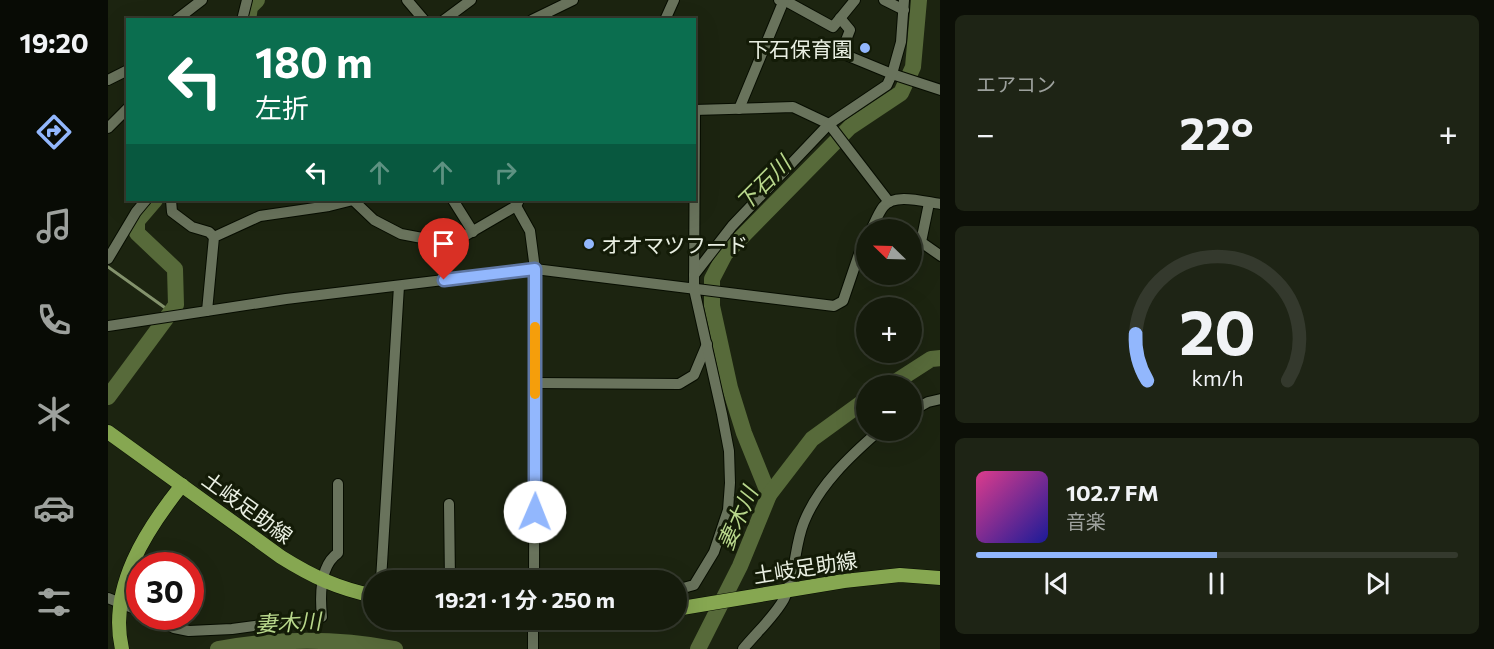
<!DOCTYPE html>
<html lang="ja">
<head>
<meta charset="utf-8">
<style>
  :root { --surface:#151b0c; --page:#1e2415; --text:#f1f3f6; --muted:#9da19d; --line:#34392d; --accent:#92b7fd }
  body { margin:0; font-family:Commissioner,"Noto Sans JP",sans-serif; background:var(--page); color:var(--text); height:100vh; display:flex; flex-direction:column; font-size:22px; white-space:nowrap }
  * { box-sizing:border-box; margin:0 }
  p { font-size:20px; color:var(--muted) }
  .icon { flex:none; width:33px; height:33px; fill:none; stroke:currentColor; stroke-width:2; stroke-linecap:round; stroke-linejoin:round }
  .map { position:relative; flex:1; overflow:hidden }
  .panel { display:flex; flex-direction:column; gap:15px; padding:15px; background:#0c0f07; width:554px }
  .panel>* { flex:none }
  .guide { position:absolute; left:18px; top:18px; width:570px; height:183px; border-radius:0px; box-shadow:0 6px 24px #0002,0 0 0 2px var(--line); background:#0b6e4f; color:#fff; overflow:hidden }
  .needle { width:39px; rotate:293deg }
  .controls { position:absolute; left:748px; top:219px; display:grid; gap:12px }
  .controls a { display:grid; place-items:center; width:66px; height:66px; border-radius:50%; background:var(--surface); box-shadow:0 6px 24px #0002,0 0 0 2px var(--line); font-size:30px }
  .speed { position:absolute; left:18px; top:552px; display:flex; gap:12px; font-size:30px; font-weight:700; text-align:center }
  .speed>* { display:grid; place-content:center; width:78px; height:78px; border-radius:50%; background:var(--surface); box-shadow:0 6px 24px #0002,0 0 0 2px var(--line); line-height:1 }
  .speed .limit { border:9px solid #d22; background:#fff; color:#111 }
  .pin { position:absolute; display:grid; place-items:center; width:51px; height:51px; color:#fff; margin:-62px -26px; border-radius:50% 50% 50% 0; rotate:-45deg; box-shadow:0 0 6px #0007 }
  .pin .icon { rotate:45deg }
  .me { position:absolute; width:66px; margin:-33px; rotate:1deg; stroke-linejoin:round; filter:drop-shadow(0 0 4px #0008) }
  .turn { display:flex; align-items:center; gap:21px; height:126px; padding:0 30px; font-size:27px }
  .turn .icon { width:78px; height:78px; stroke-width:2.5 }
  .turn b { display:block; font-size:42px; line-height:51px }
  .lanes { display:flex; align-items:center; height:57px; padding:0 30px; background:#0003; justify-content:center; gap:30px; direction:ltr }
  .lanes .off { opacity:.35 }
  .big { font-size:45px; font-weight:700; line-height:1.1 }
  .panel .card { flex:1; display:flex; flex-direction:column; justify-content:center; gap:9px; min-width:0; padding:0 21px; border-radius:9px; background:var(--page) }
  .panel .dial { align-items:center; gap:0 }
  .dial svg { height:156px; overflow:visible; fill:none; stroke:var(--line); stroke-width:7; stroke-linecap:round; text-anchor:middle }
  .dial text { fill:var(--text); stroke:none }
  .song { display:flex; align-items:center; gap:18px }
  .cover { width:72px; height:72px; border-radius:9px; background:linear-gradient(135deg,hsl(330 70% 55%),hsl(240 70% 35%)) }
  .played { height:6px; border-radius:3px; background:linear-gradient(90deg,var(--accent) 50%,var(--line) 50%) }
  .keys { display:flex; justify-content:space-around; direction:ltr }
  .heat { display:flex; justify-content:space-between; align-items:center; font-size:33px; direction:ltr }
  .trip { position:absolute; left:255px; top:570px; width:324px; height:60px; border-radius:30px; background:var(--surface); box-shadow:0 6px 24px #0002,0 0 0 2px var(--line); font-weight:700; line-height:60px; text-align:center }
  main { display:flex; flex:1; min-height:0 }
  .menu { display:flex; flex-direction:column; width:108px; justify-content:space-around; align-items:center; background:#080b05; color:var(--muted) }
  .menu .icon { width:42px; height:42px }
  .menu .on { color:var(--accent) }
  .menu b { font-size:27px; color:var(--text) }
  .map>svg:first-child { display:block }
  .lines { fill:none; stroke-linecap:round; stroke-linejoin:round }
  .stream { stroke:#83926c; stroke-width:3 }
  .river { stroke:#576a3a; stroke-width:16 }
  .minor-casing { stroke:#070d00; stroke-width:12 }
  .major-casing { stroke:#070d00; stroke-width:15 }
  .minor { stroke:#69735c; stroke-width:10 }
  .major { stroke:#86a751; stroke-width:14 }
  .route-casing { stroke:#5f77a4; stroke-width:15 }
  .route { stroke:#92b7fd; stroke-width:10 }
  .slow { stroke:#f59e0b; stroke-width:10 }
  .poi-dot { fill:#92b7fd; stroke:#131b07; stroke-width:2 }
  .labels { text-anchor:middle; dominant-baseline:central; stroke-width:6; stroke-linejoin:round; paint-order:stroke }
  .poi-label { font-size:21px; fill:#e9efe2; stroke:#131b07; text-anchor:end }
  .street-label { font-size:21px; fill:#e9efe2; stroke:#131b07 }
  .water-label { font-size:22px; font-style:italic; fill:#b8d78b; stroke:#131b07 }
</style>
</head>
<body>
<main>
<nav class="menu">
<b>19:20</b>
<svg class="icon on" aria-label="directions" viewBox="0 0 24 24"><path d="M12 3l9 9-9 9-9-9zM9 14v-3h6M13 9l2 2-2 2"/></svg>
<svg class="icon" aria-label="music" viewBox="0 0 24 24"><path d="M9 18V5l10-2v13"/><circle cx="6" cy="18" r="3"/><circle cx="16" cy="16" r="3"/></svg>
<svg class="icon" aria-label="phone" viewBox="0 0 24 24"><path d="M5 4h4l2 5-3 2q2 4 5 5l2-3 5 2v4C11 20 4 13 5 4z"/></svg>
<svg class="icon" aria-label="climate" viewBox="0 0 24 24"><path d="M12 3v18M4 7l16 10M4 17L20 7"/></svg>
<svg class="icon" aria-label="car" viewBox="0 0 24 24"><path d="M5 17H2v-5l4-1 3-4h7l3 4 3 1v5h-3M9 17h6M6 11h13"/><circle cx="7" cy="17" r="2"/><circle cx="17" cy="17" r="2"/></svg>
<svg class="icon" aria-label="filters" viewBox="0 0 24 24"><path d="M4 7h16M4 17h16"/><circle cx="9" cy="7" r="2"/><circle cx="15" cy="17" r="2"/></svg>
</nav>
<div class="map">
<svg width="833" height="649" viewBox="0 0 833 649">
  <rect width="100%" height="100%" fill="#1c2410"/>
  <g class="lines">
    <polyline class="stream" points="0,267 63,312"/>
    <g class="river">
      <polyline points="140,20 142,7 149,0"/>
      <polyline points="781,386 823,359 833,358"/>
      <polyline points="0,397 68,305 67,269 29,233 29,221 47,200"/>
      <polyline points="661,495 636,433 622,388 604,306 604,279 617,254 742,127 793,93 805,67 811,0"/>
      <path d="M 110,649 C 170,638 228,638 287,649"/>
      <polyline points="590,649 632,566 661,495 704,439 759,399"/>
    </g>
    <defs>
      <g id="minor">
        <polyline points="299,0 316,20"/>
        <polyline points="671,0 676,0 725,27 747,0"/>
        <polyline points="776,0 796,10"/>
        <polyline points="732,18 742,30 733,53 784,74 833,90"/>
        <polyline points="68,20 94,0"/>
        <polyline points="134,20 139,0"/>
        <polyline points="336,20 363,0"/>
        <polyline points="424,20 465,0"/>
        <polyline points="557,20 566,0"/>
        <polyline points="0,80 20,70"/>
        <polyline points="631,109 676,0"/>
        <polyline points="586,110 685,107 721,124 781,202"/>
        <polyline points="0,128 20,108"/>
        <polyline points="63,200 64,212 84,227 101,232 106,237"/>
        <polyline points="245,200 266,220 293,234 330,241 348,241 408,206 411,200"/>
        <polyline points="345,200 365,232"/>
        <polyline points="821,203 813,242 833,256"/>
        <polyline points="408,206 422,231 427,269 426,580"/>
        <path d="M 763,230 C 767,222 770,214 775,207 C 786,192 817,202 833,204"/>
        <polyline points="0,259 28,212 38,200"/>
        <polyline points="586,275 624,226 721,124 779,85 784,74 793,42 796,0"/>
        <polyline points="99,311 106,237 152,216 221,206 245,200"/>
        <polyline points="0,326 178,299 427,269 726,306 735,301 751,254 759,238"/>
        <polyline points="427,383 571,384 586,375 599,344"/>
        <polyline points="804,411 820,402 833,399"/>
        <polyline points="341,504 342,580"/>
        <polyline points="273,580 291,286"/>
        <polyline points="568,590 586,585 606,552 620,510 622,483 621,451 614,414 586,289 587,111"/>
        <polyline points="0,598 32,611"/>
        <path d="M 43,616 L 66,628 L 81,631 L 124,629 L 214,617 C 212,597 211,566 230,553 L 230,484"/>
        <polyline points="425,649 425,620"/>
        <path d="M 635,649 C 648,633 666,617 676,599 C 688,575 686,546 696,522 C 711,485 742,456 772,430"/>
      </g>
      <g id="major">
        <path d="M 0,432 L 173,557 C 205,577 229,588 266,596"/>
        <polyline points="568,609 736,581 792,575 833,578"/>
        <polyline points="419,620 487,620"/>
        <path d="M 14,649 C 0,588 38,530 74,485"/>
      </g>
    </defs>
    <use href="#minor" class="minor-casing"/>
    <use href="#major" class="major-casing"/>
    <use href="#minor" class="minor"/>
    <use href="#major" class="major"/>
  </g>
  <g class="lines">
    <defs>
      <polyline id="route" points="336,280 427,269 427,512"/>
    </defs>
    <use href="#route" class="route-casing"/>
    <use href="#route" class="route"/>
    <polyline class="slow" points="427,327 427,394"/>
  </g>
  <g class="poi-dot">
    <circle cx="757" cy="48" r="6"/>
    <circle cx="481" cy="244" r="6"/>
  </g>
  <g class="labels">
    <g class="poi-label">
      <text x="745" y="48">下石保育園</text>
      <text x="493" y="244" text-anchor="start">オオマツフード</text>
    </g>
    <g class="street-label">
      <text transform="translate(140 507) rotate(36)">土岐足助線</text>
      <text transform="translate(697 567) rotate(-9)">土岐足助線</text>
    </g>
    <g class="water-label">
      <text transform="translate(655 183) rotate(-45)">下石川</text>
      <text transform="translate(629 518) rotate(-66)">妻木川</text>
      <text transform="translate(180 622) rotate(-3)">妻木川</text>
    </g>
  </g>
</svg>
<div class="controls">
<a><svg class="needle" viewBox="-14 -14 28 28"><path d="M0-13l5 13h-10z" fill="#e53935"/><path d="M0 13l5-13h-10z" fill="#9da19d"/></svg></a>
<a>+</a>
<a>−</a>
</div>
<div class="speed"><div class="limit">30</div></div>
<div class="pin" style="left:336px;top:280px;background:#d93025"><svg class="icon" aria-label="arrive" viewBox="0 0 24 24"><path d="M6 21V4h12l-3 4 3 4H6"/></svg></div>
<svg class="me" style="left:427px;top:512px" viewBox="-20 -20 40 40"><circle r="19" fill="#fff"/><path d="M0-13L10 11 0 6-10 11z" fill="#92b7fd"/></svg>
<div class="trip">19:21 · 1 分 · 250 m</div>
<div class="guide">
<div class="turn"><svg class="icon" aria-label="left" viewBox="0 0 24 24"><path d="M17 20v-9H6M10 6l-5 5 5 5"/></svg><div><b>180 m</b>左折</div></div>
<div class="lanes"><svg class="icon" aria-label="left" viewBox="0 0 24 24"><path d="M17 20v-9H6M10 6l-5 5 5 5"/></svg><svg class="icon off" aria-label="ahead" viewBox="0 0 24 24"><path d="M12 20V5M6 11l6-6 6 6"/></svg><svg class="icon off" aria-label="ahead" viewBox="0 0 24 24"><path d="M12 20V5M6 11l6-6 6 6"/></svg><svg class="icon off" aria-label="right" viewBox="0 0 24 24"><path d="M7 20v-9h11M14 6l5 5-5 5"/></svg></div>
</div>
</div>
<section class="panel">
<div class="card"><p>エアコン</p>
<div class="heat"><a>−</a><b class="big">22°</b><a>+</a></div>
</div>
<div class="card dial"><svg viewBox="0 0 100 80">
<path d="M14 69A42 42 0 1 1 86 69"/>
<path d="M14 69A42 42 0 0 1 8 45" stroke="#92b7fd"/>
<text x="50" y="56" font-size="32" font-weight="700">20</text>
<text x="50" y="72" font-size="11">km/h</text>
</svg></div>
<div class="card">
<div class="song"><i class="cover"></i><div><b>102.7 FM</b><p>音楽</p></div></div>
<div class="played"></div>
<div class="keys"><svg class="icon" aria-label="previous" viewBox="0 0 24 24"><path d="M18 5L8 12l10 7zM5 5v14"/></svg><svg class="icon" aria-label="pause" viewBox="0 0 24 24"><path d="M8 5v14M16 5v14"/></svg><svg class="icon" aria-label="next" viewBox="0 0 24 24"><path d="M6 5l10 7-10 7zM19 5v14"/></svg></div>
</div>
</section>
</main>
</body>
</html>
